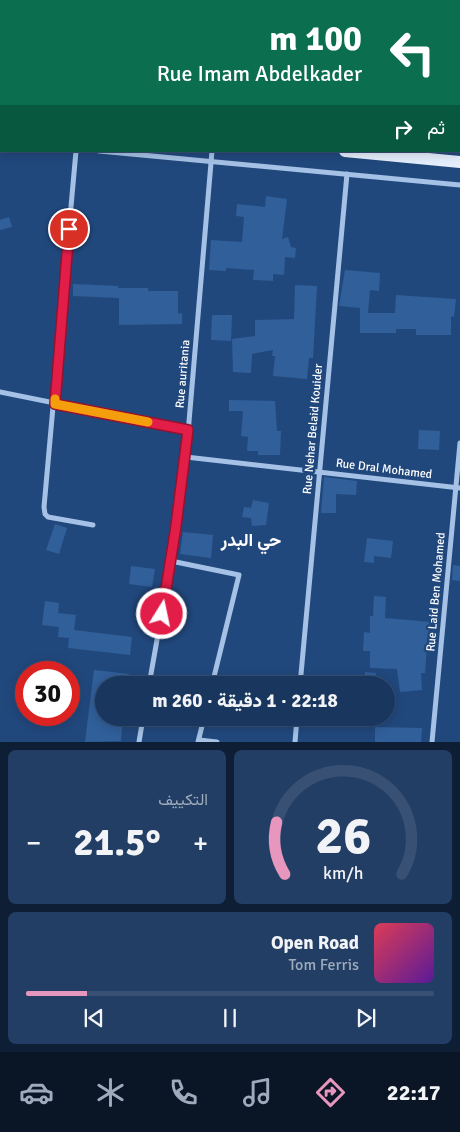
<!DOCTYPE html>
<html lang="ar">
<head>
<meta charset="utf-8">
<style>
  :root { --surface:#19365e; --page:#223e64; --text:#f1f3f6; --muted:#9fabbc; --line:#375073; --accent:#e797bd }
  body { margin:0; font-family:Signika,Vazirmatn,sans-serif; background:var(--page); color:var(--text); direction:rtl; height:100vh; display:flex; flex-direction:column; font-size:19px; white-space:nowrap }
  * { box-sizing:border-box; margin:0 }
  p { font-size:16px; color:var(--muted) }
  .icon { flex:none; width:28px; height:28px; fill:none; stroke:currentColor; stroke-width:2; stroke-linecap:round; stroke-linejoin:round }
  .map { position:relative; height:742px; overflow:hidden; direction:ltr }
  .sheet { display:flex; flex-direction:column; gap:8px; padding:8px; background:#0e1e34; flex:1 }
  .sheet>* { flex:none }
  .banner { position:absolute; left:0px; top:0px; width:460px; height:152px; box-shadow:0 2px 12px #0003,0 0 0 1px var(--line); direction:rtl; background:#0b6e4f; color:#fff; overflow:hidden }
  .speed { position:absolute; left:15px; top:661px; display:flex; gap:10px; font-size:25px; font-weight:700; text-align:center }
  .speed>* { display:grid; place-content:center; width:65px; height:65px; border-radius:50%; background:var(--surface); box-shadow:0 2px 12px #0003,0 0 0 1px var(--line); line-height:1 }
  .speed .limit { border:8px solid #d22; background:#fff; color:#111 }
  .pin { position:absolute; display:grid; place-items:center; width:42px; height:42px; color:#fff; margin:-21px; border:2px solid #fff; border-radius:50%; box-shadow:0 1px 5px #0007 }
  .me { position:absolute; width:55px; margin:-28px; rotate:10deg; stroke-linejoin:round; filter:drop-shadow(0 0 4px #0008) }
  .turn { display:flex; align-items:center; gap:18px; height:105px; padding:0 15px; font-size:22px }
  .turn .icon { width:65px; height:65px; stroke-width:2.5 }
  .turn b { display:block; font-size:35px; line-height:42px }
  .then { display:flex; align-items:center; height:48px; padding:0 15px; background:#0003; gap:10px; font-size:19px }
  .big { font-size:38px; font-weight:800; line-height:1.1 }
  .sheet .tile { flex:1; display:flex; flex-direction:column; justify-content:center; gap:8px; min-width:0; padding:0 18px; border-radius:8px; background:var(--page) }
  .sheet .dial { align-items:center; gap:0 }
  .dial svg { height:130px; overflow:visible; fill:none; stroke:var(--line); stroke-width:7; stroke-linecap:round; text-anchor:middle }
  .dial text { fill:var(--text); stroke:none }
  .song { display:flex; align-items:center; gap:15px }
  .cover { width:60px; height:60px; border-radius:8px; background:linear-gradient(135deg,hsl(350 70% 55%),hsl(270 70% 35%)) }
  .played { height:5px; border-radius:2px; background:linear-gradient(90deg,var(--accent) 15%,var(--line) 15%) }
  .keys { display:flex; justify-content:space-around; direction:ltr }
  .heat { display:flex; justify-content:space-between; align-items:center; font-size:28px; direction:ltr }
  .sheet .tiles { flex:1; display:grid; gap:8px; grid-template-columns:1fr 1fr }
  .tile:last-child { grid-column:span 2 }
  .trip { position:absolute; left:95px; top:676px; width:300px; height:50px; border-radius:25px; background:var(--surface); box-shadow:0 2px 12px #0003,0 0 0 1px var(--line); font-weight:800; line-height:50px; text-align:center; direction:rtl }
  .tab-bar { display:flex; height:80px; justify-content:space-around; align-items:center; background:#0a1626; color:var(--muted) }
  .tab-bar .icon { width:35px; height:35px }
  .tab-bar .current { color:var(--accent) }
  .tab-bar b { font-size:22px; color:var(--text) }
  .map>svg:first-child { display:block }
  .building { fill:#315f9a }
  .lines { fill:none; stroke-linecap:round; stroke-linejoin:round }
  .street { stroke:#a5c2e6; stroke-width:5 }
  .primary { stroke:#e6effd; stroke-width:12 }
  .route-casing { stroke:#92132f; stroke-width:12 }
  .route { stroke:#e11d48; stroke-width:9 }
  .slow { stroke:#f59e0b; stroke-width:9 }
  .labels { text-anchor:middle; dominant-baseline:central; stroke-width:5; stroke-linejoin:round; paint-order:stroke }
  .street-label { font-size:12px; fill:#fff; stroke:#21487d }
  .district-label { font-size:18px; font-weight:bold; fill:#fff; stroke:#21487d }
</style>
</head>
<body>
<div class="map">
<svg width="460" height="742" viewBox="0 0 460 742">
  <rect width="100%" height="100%" fill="#21487d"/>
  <g class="building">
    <polygon points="266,196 287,199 282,239 288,237 291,247 296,248 295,258 285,257 284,275 273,274 273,281 253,280 254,270 226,268 226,271 209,270 211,240 242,242 244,217 236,216 237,204 265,207"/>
    <polygon points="9,217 12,227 0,230 0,220"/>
    <polygon points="345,270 380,273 379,291 370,290 368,313 395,313 396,295 456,299 454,317 451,316 451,335 416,335 416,329 396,329 396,333 360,333 360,308 339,306"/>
    <polygon points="73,284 118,286 118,288 148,288 148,291 178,291 178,314 182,313 182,324 119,325 119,298 73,296"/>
    <polygon points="295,285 317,286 313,358 309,358 307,379 273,376 275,356 272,356 273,350 252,354 251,373 233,372 232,339 255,336 255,320 294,319"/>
    <polygon points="212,315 232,315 231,341 211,340"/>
    <polygon points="229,400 275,401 277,431 281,431 280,455 258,455 258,451 247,451 248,437 241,436 243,411 229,411"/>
    <polygon points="419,430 440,431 439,450 418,449"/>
    <polygon points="324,477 357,481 356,495 336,494 336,513 321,513"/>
    <polygon points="253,500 269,503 266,525 252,526 251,518 242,517 244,507 251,508"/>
    <polygon points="55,524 67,528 59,554 46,550"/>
    <polygon points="183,532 213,535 211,558 180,554"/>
    <polygon points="367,538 393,541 391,558 374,556 374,563 364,562"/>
    <polygon points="453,565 460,566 460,581 452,580"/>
    <polygon points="131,566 155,569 152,587 129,584"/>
    <polygon points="374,596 386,597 385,618 431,622 430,633 428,633 425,673 421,673 422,690 400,692 397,669 370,668 370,651 363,651 364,632 370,633 370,616 373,616"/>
    <polygon points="45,601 59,603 58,613 76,615 74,630 132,637 130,655 68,648 69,638 58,637 59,627 42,625"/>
    <polygon points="94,670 129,674 127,685 104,685 104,718 123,718 121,741 85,742"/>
    <polygon points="365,672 376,673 375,685 364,685"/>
    <polygon points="375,727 422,728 421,742 375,742"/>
  </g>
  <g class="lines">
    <g class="street">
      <polyline points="91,1 91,0"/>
      <polyline points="227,1 228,0"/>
      <polyline points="364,1 364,0"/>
      <polyline points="0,95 1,95"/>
      <polyline points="459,139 460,139"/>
      <polyline points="0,142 1,142"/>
      <polyline points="76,151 44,507 45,514 48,517 93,525"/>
      <polyline points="99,151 460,185"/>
      <polyline points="0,392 188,430"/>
      <polyline points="186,457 460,488"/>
      <polyline points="171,561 239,575 212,685"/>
      <polyline points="149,685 171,561 186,457 212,151"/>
      <polyline points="300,685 347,174"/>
      <polyline points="199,740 217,742"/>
      <polyline points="139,742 143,718"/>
      <polyline points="198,742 204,718"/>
      <polyline points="295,742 297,718"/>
      <polyline points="432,742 460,443"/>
    </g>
    <g class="primary">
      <polyline points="0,119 1,119"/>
      <polyline points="345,151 460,162"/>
    </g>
  </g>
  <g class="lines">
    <defs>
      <polyline id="route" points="69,229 55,404 188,430 176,526 162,614"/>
    </defs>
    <use href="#route" class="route-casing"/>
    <use href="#route" class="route"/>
    <polyline class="slow" points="55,399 55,404 148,422"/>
  </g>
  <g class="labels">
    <g class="street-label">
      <text transform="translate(183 374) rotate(-85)">Rue auritania</text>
      <text transform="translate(313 429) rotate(-85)">Rue Nehar Belaid Kouider</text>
      <text transform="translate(384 469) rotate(7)">Rue Dral Mohamed</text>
      <text transform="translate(436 592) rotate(-85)">Rue Laid Ben Mohamed</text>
    </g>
    <g class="district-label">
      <text x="251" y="540">حي البدر</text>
    </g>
  </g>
</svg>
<div class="speed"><div class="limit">30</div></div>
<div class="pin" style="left:69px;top:229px;background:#d93025"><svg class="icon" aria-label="arrive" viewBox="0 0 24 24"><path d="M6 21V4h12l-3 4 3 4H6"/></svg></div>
<svg class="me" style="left:162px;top:614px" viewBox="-20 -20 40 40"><circle r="17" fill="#e11d48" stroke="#fff" stroke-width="3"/><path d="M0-11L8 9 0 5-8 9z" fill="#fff"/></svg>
<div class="trip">22:18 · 1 دقيقة · 260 m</div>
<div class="banner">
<div class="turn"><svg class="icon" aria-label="left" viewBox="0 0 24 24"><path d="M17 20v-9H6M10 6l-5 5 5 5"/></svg><div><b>100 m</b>Rue Imam Abdelkader</div></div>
<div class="then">ثم<svg class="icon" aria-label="right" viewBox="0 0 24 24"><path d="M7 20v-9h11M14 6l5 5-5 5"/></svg></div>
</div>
</div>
<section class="sheet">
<div class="tiles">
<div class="tile dial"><svg viewBox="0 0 100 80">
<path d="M14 69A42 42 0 1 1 86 69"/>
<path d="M14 69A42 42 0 0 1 9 37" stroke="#e797bd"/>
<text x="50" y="56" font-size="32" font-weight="700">26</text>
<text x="50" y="72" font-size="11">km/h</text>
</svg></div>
<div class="tile"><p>التكييف</p>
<div class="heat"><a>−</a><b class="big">21.5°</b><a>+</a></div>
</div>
<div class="tile">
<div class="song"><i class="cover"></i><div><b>Open Road</b><p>Tom Ferris</p></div></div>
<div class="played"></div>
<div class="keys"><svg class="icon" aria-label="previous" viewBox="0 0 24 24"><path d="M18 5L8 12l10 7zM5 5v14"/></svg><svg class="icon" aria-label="pause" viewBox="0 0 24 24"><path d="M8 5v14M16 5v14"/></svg><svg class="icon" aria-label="next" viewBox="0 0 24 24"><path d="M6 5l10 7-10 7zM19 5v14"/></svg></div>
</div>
</div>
</section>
<nav class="tab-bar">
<b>22:17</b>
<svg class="icon current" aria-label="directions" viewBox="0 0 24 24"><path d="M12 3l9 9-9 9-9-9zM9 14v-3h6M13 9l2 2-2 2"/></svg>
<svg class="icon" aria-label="music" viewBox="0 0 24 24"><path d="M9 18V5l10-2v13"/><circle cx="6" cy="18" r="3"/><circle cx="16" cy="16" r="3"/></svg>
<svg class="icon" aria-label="phone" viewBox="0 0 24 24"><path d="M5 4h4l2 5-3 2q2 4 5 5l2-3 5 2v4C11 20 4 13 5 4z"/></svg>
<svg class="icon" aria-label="climate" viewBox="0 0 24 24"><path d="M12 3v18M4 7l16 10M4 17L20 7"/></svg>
<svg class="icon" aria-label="car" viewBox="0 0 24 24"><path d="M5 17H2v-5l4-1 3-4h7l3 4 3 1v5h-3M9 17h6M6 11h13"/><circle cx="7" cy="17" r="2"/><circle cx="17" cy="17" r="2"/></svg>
</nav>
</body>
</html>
